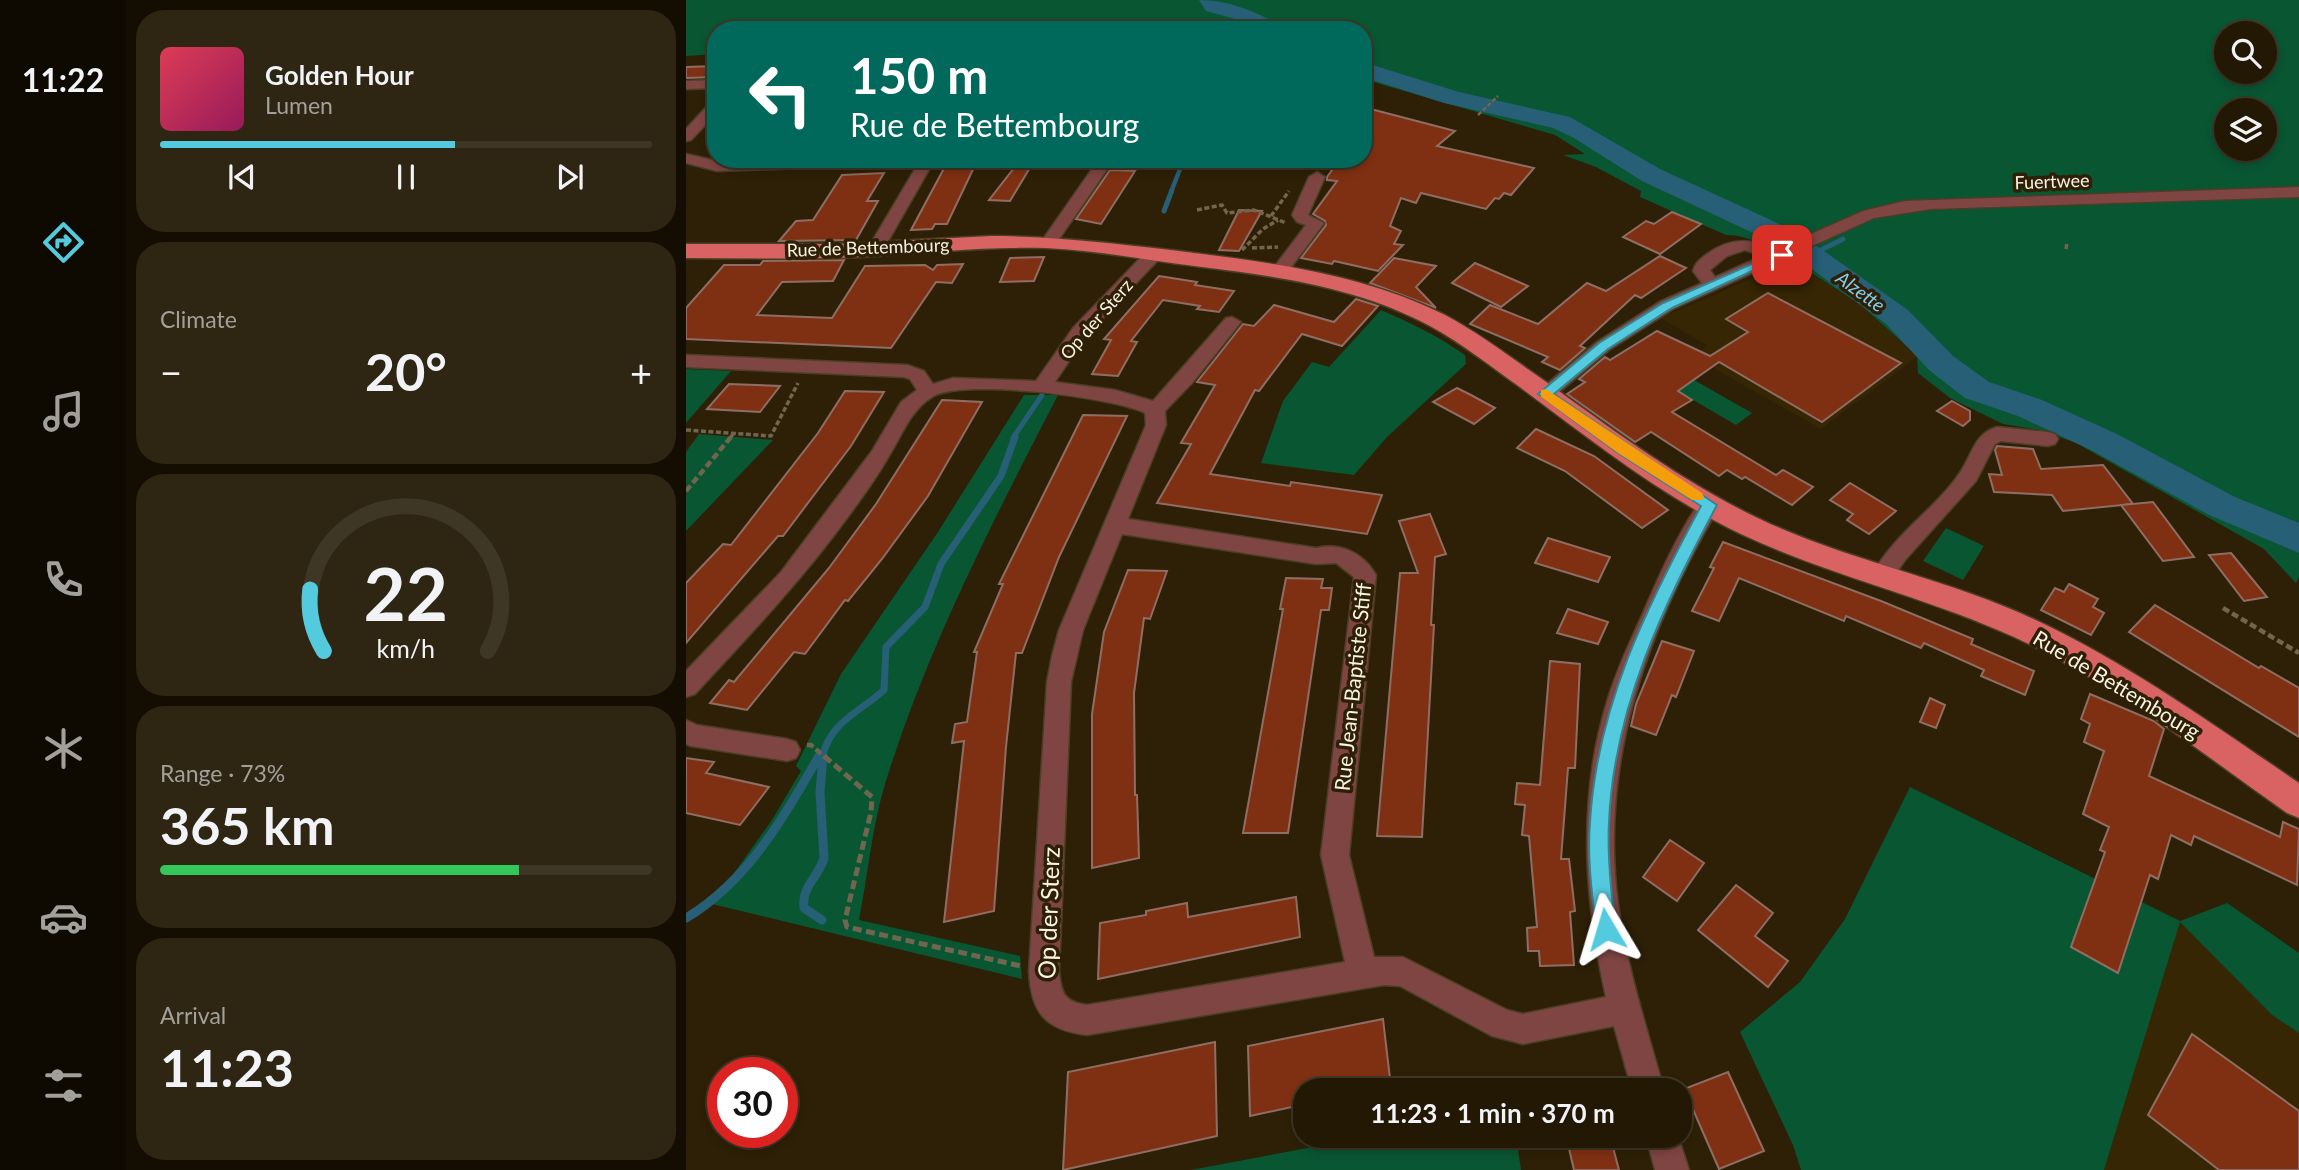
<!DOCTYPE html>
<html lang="en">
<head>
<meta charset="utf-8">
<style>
  :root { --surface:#221804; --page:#2e2513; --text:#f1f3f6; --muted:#a2a09a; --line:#3f3726; --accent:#54cade }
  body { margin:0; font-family:Lato,sans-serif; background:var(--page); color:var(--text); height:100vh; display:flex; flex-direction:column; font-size:26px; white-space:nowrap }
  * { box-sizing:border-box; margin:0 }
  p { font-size:23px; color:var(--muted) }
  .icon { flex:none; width:38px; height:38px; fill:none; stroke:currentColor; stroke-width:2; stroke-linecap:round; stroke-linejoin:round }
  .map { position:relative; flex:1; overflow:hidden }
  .side { display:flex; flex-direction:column; gap:10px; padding:10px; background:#130d02; width:560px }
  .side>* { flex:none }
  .guide { position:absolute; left:21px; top:21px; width:665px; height:147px; border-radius:28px; box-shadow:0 4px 10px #0003,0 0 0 2px var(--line); background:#00695c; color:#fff; overflow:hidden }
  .buttons { position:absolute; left:1528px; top:21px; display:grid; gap:14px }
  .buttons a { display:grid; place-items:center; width:63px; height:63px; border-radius:50%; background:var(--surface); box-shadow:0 4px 10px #0003,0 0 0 2px var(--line); font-size:35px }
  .speed { position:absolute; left:21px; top:1057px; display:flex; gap:14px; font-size:35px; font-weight:700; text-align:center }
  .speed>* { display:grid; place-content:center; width:91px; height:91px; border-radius:50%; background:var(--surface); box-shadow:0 4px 10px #0003,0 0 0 2px var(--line); line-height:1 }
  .speed .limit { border:10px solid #d22; background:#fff; color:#111 }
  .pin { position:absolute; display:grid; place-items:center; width:60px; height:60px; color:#fff; margin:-30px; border-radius:14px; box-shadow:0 4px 10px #0006 }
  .me { position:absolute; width:77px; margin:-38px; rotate:353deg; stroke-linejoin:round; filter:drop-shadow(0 0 5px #0008) }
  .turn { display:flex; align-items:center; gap:24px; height:147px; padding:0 28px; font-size:32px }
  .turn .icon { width:91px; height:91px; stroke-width:2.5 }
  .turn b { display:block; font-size:49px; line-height:60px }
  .big { font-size:52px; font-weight:700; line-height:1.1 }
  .side .card { flex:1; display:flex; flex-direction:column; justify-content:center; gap:10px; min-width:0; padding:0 24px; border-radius:28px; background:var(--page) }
  .side .dial { align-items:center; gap:0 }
  .dial svg { height:182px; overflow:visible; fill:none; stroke:var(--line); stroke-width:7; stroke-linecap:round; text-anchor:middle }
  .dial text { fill:var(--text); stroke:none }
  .song { display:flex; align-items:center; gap:21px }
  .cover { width:84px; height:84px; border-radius:10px; background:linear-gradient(135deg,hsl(350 70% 55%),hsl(330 70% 35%)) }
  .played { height:7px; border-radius:4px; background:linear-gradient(90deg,var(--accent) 60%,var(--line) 60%) }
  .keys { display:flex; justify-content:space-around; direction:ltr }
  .heat { display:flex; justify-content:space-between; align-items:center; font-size:38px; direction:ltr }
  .charge { height:10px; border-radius:5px; background:linear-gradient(90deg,#34c759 73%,var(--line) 0) }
  .trip { position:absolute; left:607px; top:1078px; width:399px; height:70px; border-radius:28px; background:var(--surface); box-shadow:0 4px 10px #0003,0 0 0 2px var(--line); font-weight:700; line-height:70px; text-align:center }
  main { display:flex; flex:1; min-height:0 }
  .tabs { display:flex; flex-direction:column; width:126px; justify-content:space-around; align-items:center; background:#0e0a02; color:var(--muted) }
  .tabs .icon { width:49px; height:49px }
  .tabs .on { color:var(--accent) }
  .tabs b { font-size:32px; color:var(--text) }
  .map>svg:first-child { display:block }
  .built { fill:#362603 }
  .green { fill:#095633; fill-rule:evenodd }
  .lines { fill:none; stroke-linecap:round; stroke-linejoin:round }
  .stream-far3 { stroke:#275f77; stroke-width:4.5 }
  .stream-far2 { stroke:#275f77; stroke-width:5 }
  .stream-far1 { stroke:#275f77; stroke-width:7 }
  .stream { stroke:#275f77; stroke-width:9 }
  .river { fill:#275f77; fill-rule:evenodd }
  .building { fill:#803012; stroke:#8e6e64; stroke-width:2 }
  .minor-casing { stroke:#4a3e25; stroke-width:3 }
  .major-casing { stroke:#4a3e25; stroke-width:3 }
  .path-far3 { stroke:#71654f; stroke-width:2.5; stroke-dasharray:4.5 2; stroke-linecap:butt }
  .path-far2 { stroke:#71654f; stroke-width:3.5; stroke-dasharray:5 2.5; stroke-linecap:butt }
  .path-far1 { stroke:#71654f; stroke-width:4.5; stroke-dasharray:7 3.5; stroke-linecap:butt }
  .path { stroke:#71654f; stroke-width:5; stroke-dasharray:9 4.5; stroke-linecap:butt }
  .minor { fill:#7f4543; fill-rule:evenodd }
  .major { fill:#d96262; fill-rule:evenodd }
  .route { fill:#54cade; stroke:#378390; stroke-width:2 }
  .slow { fill:#f59e0b }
  .labels { text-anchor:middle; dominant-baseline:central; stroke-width:7; stroke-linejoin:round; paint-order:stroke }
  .far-street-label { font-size:18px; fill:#fbf3e3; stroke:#2d2006 }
  .far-water-label { font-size:19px; font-style:italic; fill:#85cef1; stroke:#2d2006 }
  .street-label { font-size:21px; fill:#fbf3e3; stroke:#2d2006 }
  .near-street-label { font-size:24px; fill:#fbf3e3; stroke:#2d2006 }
</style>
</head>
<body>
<main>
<nav class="tabs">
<b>11:22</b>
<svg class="icon on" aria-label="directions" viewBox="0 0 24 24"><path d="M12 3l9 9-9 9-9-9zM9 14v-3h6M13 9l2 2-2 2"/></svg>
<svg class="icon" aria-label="music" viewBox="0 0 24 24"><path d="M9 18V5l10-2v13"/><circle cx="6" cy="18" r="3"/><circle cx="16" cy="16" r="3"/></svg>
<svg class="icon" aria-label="phone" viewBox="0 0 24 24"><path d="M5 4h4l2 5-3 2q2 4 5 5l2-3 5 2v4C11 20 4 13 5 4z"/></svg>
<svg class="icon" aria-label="climate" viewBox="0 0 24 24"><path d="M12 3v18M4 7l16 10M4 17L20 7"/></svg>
<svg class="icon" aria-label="car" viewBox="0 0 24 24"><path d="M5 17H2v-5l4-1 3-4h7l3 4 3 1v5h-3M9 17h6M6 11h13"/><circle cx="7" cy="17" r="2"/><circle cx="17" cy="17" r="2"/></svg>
<svg class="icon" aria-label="filters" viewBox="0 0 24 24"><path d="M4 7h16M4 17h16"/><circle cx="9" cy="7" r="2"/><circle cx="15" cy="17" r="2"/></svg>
</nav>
<section class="side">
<div class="card">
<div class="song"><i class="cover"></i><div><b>Golden Hour</b><p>Lumen</p></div></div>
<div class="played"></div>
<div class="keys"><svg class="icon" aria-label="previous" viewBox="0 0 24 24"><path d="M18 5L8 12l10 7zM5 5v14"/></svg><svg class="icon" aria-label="pause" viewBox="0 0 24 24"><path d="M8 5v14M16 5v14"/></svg><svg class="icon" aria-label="next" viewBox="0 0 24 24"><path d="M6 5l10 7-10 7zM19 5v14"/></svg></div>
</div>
<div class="card"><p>Climate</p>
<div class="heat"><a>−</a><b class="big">20°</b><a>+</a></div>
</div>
<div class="card dial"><svg viewBox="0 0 100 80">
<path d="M14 69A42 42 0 1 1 86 69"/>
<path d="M14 69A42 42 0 0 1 8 42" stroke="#54cade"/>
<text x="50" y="56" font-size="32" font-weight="700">22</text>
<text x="50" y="72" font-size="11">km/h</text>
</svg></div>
<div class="card"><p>Range · 73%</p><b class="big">365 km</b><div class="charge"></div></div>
<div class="card"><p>Arrival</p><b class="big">11:23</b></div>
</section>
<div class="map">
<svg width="1613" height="1170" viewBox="0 0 1613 1170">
  <rect width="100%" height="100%" fill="#2d2006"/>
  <g class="built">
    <polygon points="1111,264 1175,305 1231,357 1135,429 1008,357 1021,345 974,318 1062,280"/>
    <polygon points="1494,921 1586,1015 1613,1033 1613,1170 1418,1170"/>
  </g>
  <g class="green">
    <path d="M 0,0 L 1613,0 L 1613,577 L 1610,583 L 1578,549 L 1390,443 L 1354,430 L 1317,424 L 1264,398 L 1232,373 L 1231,356 L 1175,305 L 1107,261 L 1097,249 C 1076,249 1063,234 1040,235 L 954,197 L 955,191 L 910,167 L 877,155 L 899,154 L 869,135 L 677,79 L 677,30 L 30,30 L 30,54 L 0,56 ZM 1540,33 L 1578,33 L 1578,72 L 1540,72 ZM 1540,110 L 1578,110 L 1578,149 L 1540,149 Z"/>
    <path d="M 695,310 C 725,323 752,336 779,355 L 780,364 L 701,437 L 668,475 L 575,463 L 597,401 L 626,362 L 643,367 Z"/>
    <polygon points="0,369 45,371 0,423"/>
    <polygon points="1008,380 1066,413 1050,425 992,391"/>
    <path d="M 338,395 L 372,395 C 307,521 241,648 199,784 C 186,827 182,875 173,920 L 334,956 L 336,979 L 26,904 L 86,820 L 115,771 L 110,766 L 155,674 L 252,532 Z"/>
    <polygon points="13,434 87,440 0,531 0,452"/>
    <polygon points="1260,528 1298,546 1277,580 1237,561"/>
    <polygon points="1224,787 1494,921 1541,903 1613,953 1613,1033 1586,1015 1494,922 1418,1170 1115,1170 1107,1145 1054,1032 1114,982 1159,919"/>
    <polygon points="685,1136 830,1136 835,1170 505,1170"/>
  </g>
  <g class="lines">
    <polyline class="stream-far3" points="485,192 498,159"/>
    <g class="stream-far2">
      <polyline points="478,211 486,190"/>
      <polyline points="1125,255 1157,239"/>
      <polyline points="327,438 356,395"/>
    </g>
    <g class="stream-far1">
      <polyline points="132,758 135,753"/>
      <path d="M 136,758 C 144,721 173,713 198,690 L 200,647 L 239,607 L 255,564 L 315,476 L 329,437"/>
    </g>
    <g class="stream">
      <path d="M 0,918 C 61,882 99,816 133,756"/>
      <path d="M 136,920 L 118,908 C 115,886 133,877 138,858 L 134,792 L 137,756"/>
    </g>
    <g class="river">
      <path d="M 513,0 C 543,0 568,11 594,25 L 597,30 L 569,30 L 549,19 L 520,11 Z"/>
      <polygon points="677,62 773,92 884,117 974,169 1102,228 1135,249 1222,310 1267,356 1303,382 1356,400 1431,434 1549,497 1613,523 1613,553 1523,515 1405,450 1332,416 1279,398 1243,370 1200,324 1115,261 1082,240 956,181 888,138 867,128 758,103 677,77"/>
    </g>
  </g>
  <g class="building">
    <polygon points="30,66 30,77 0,78 0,67"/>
    <polygon points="677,107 769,131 751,146 848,168 825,195 818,193 813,199 809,198 800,209 735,193 730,203 715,198 704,226 715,231 708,244 717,245 692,271 648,261 646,264 615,258 640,225 639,221 627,214 651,181 641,180 641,177 654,159 677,159"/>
    <polygon points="263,159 292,159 261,224 249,224 246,229 225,230"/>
    <polygon points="335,159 348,161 324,201 303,200"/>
    <polygon points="424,170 449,171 415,224 390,219"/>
    <polygon points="198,173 181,201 192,201 170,240 93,241 110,221 127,220 156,175"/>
    <polygon points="553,210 576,211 553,251 533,250"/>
    <polygon points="986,212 1015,224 974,254 937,237 960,221 968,224"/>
    <polygon points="974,256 1000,268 955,298 949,295 894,346 899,348 874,370 856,362 862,357 784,324 804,305 852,324 901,283 920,291"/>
    <polygon points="358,257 348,281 314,282 324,258"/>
    <polygon points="708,258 750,266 730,287 750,308 684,283"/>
    <polygon points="158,260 147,281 96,282 71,315 146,318 179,266 239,265 247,270 251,265 277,264 266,283 250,282 205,348 0,339 0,308 38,265 74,265 77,261"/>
    <polygon points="789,263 842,286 815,307 766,283"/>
    <polygon points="473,276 511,282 509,285 548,291 533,312 511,309 514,306 477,300 445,341 451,342 432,376 406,374 425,340 418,339"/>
    <polygon points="1082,293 1215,363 1136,422 1033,362 992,391 1006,400 986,412 1090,475 1097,470 1127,487 1106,505 1059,477 1056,479 1041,470 1033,476 965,432 949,442 881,394 899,382 893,379 919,357 924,360 971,331 1024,356 1062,332 1040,319"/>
    <polygon points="670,299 692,306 656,346 616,334 573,391 569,390 524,474 604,486 605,482 696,495 681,534 471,503 505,444 495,443 529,385 511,382 557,324 568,326 588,305 648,322"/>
    <polygon points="43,384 94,386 74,412 21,409"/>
    <polygon points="771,388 785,395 809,408 788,424 747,402"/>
    <polygon points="159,391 198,392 165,446 97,536 92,536 0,643 0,583 37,544 45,545 132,433"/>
    <polygon points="256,400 296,402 242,496 196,559 162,601 159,600 119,654 108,652 61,710 24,703 43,680 48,682 143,568 190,504"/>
    <polygon points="1266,401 1284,411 1284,420 1277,426 1251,411"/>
    <polygon points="397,415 441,416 373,557 336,653 330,653 320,747 308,911 258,922 278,741 266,743 269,724 281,722 291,652 288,652 317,584 313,584"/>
    <polygon points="850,429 908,456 982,510 956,528 879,471 831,448"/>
    <polygon points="1311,446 1347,449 1355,469 1417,465 1447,504 1377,511 1366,495 1308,492 1303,474 1316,475 1309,450"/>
    <polygon points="1164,483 1210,511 1183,534 1161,520 1167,514 1144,500"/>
    <polygon points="1467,502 1508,557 1477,561 1435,505"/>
    <polygon points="744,514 760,554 749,557 745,625 748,625 736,837 691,836 714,573 732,573 713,521"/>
    <polygon points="862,538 924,557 912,582 849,563"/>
    <polygon points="1037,542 1195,601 1287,639 1285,644 1348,671 1339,695 1295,676 1298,670 1238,643 1235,648 1160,616 1158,621 1053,578 1033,621 1006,611 1028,568 1024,567"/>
    <polygon points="1545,553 1581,597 1558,601 1523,555"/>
    <polygon points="442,570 481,571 464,619 458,618 448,693 449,795 451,795 453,858 406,868 406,714 418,632"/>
    <polygon points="600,578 637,579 635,588 646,588 643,610 635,610 602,833 557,833 597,609 594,609"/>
    <polygon points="1383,584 1412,599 1407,607 1418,613 1405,635 1355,610 1369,588 1378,592"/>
    <polygon points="1469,605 1573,668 1575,666 1613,688 1613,737 1443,632"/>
    <polygon points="882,609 922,622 912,644 871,633"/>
    <polygon points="976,641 1008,651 990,697 986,695 970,735 945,726 950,704"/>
    <polygon points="864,661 894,664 889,768 882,768 875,859 883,859 889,911 884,912 888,965 854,966 853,951 842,951 841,928 851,927 843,836 836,835 839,805 829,804 831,783 854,785"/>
    <polygon points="1404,694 1468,721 1478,729 1463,776 1594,837 1597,822 1613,829 1611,885 1508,836 1505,845 1485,835 1472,879 1464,875 1432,973 1385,947 1419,852 1414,850 1423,827 1397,814 1418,751 1398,742 1404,724 1395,719"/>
    <polygon points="1244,698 1259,705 1250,728 1234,722"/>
    <polygon points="0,758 28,762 20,773 83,787 54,825 0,813"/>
    <polygon points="984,840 1018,863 991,901 957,877"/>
    <polygon points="1050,885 1087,913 1069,936 1102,961 1082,987 1012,930"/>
    <polygon points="610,897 614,937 412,979 414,923 460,915 460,911 501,903 502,917"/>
    <polygon points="697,1019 705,1087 689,1090 620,1090 620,1104 564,1116 562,1046"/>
    <polygon points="1506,1034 1613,1111 1613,1170 1533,1170 1462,1115"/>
    <polygon points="529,1042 531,1136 377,1170 382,1072"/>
    <polygon points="1042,1072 1078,1151 1033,1169 998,1089"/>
    <polygon points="880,1136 924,1136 933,1170 888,1170"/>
  </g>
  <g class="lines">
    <defs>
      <g id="minor">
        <polygon points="30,80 30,88 0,89 0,81"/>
        <polygon points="30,101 30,114 5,140 0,141 0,129 25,102"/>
        <polygon points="0,154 31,161 249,159 197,250 189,255 181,250 232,164 31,171 0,163"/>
        <polygon points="413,159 459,159 460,162 453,166 424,165 369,245 357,245 355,242"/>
        <polygon points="631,172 639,177 622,215 638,223 600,274 588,274 586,270 620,225 611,222 606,215 623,177"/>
        <path d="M 1613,187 L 1613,197 L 1245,209 L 1188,218 L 987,309 L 923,350 L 866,398 L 852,398 L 849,394 L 911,342 L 975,301 L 1016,283 L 1007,271 C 1009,263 1014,259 1021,254 C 1043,238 1065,237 1089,250 L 1177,211 L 1219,201 ZM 1059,250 L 1076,256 L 1029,277 L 1024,270 L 1041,256 Z"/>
        <path d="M 468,249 L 474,250 L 476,254 L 474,258 L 400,336 L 369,382 L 429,390 L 467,401 L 540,318 L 546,317 L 555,322 L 507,382 L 479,411 L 480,425 L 442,519 L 630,548 C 654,542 678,553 690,575 L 663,855 L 688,957 L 717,957 L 821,1010 L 837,1014 L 920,997 C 898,900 891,799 921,702 C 930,671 944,642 957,613 C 974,574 991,535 1015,500 L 1023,497 L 1031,500 L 1034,505 C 962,628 913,760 932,904 C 941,968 961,1029 978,1090 L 946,1090 L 928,1026 L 837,1044 L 806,1036 L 714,986 L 698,985 L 401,1035 C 359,1030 345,1013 343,971 L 361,682 L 366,656 L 373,630 L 460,425 L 459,413 C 427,397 275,378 246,397 C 224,411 216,435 203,456 C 191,477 176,498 161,518 C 115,581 62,637 9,694 L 0,697 L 0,671 L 95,572 L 186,451 L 215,402 L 231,390 L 224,379 L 218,377 L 0,367 L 0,355 L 221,365 L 238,371 L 247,384 L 267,378 L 350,381 L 387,328 L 462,250 ZM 436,534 L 630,564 L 650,563 L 668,577 L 635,855 L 659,962 L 401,1005 C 378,1002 375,993 373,971 L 385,682 L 397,630 Z"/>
        <path d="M 1311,427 L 1362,432 L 1369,434 L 1372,439 L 1369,444 L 1362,446 L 1315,441 L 1309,444 L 1290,481 L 1220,559 L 1206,579 L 1198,581 L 1190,579 L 1187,573 C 1209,533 1251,508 1275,471 C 1287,453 1288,434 1311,427 Z"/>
        <polygon points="0,720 11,725 101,739 110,742 114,750 110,758 101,761 5,746 0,744"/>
        <polygon points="960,1136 992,1136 1003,1170 969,1170"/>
      </g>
      <path id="major" d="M 305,236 C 366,236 425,243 485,250 C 579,262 673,272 759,315 C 793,333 824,357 856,379 C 926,429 997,483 1076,520 C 1165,562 1265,579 1354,622 C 1446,666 1529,726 1613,783 L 1613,818 L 1601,813 C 1513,751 1426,682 1328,637 C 1240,597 1145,576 1057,535 C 976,497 903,438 831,385 C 803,365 775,343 744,326 C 673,288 595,277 516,267 C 464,261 411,250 359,248 C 289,246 219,256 149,258 C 100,259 50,258 0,258 L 0,244 L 150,244 Z"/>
    </defs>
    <use href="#minor" class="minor-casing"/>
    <use href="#major" class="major-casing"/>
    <polyline class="path-far3" points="792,115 812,96"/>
    <g class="path-far2">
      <polyline points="511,210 536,205 541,213 568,210 600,223"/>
      <polyline points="585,216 603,191"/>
      <polyline points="566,248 592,247"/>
      <polyline points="1380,249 1381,243"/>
      <polyline points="556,250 577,229 592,220"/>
      <polyline points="0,430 85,436 112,383"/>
      <polyline points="44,438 48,433"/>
    </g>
    <g class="path-far1">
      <polyline points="0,491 45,437"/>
      <polyline points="1537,608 1613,653"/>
      <polyline points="121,745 125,745 140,758"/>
    </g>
    <polyline class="path" points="138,756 186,797 185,812 159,920 161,927 335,966"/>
    <use href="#minor" class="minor"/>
    <use href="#major" class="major"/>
  </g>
  <path class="route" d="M 1091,253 L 1101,255 L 986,308 L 922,349 L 868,394 L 1031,505 C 978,605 928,706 923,822 C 921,858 925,893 930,929 L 927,936 L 920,939 L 913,936 L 910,929 C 906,893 901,858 904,822 C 911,706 961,606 1015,506 L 932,453 L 852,394 L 913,343 L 977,303 Z"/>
  <polygon class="slow" points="860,389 1016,493 1018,497 1016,500 1006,500 932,453 855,397 855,390"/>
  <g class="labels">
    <g class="far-street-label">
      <text transform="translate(1366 181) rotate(-2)">Fuertwee</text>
      <text transform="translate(182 247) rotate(-2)">Rue de Bettembourg</text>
      <text transform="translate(410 319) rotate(-49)">Op der Sterz</text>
    </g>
    <g class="far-water-label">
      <text transform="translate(1175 291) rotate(36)">Alzette</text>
    </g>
    <g class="street-label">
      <text transform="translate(1431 684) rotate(31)">Rue de Bettembourg</text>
      <text transform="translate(666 687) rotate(-84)">Rue Jean-Baptiste Stiff</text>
    </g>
    <g class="near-street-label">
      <text transform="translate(362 913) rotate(-88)">Op der Sterz</text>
    </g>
  </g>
</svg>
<div class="buttons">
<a><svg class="icon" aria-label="search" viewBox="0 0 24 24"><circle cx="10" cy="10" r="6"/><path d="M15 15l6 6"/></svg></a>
<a><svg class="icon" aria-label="layers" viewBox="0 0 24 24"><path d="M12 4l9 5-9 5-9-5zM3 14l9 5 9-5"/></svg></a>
</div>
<div class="speed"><div class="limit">30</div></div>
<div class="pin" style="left:1096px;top:255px;background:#d93025"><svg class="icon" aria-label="arrive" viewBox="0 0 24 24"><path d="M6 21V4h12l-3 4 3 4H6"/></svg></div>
<svg class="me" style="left:920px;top:929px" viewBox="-20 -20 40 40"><path d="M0-17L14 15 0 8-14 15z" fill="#54cade" stroke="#fff" stroke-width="4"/></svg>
<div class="trip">11:23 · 1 min · 370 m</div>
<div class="guide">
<div class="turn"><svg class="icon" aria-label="left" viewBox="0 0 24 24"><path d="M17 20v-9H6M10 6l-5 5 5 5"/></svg><div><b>150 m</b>Rue de Bettembourg</div></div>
</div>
</div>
</main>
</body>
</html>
